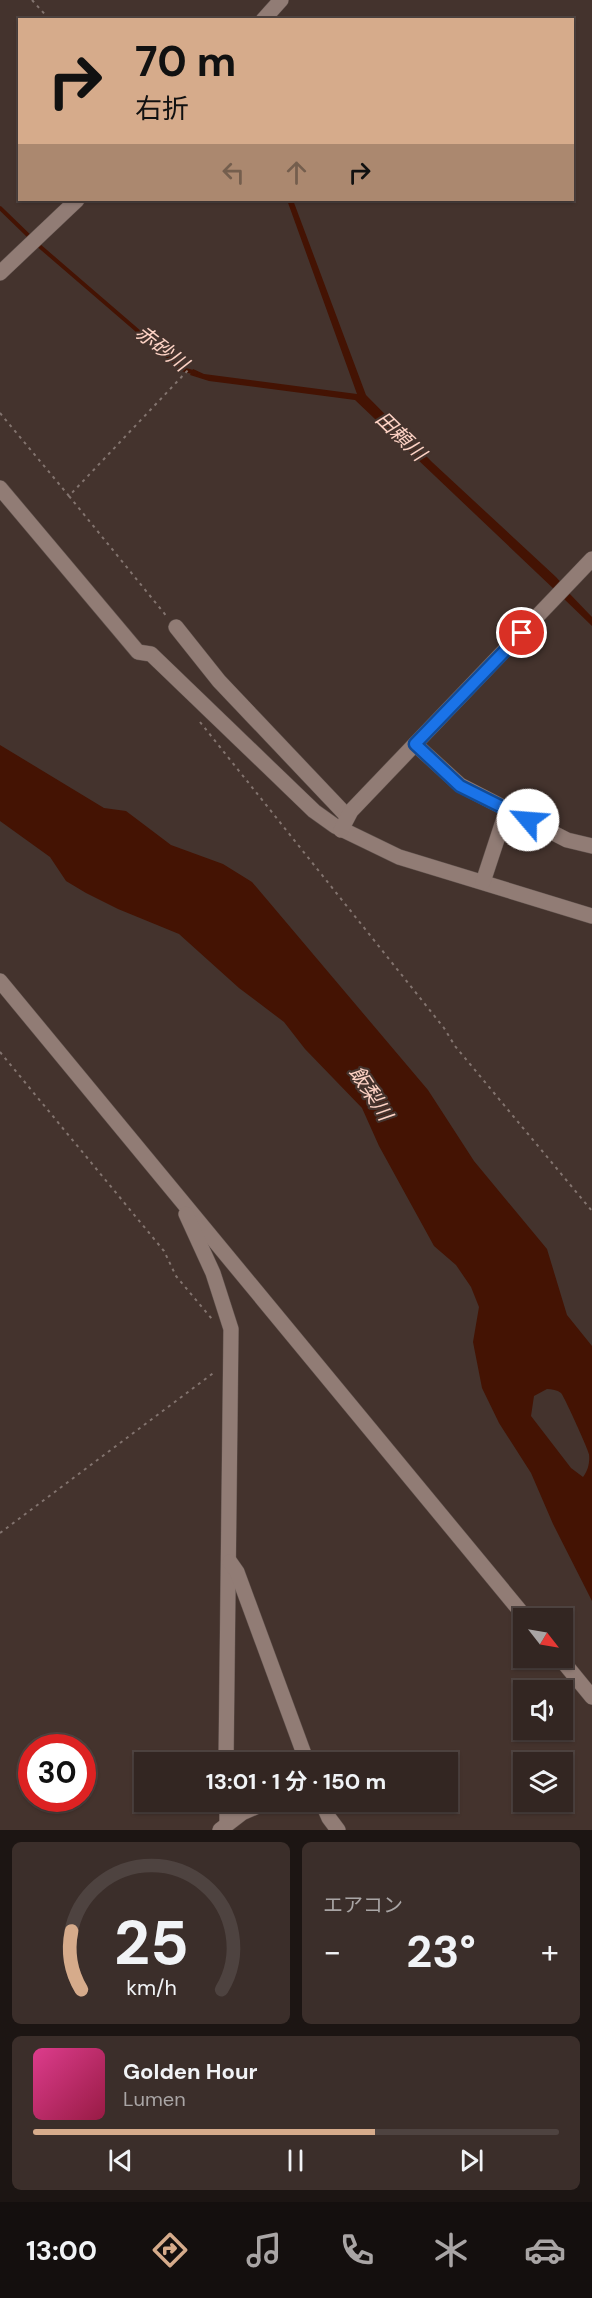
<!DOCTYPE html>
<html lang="ja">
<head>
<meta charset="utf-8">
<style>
  :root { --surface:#332622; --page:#3b2e2a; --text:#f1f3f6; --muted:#a9a5a5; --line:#4e4340; --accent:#d6ab8b }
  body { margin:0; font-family:"DM Sans","Noto Sans JP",sans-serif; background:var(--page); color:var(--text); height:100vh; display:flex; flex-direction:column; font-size:22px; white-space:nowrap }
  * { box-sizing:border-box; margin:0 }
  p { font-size:20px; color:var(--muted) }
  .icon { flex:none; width:33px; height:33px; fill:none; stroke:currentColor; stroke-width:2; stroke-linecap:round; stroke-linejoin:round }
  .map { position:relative; height:1830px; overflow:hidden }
  .side { display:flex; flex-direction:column; gap:12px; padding:12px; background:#1c1513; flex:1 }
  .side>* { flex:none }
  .banner { position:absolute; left:18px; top:18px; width:556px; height:183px; border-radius:0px; box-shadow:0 2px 4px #0004,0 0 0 2px var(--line); background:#d6ab8b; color:#111; overflow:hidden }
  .needle { width:39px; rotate:121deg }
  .controls { position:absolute; left:513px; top:1608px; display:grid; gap:12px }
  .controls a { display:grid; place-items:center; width:60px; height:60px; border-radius:0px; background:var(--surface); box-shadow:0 2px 4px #0004,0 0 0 2px var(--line); font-size:30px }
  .speed { position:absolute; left:18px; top:1734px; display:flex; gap:12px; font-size:30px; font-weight:700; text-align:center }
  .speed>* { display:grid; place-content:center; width:78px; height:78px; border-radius:50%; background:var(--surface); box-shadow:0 2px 4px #0004,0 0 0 2px var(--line); line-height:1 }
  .speed .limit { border:9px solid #d22; background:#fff; color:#111 }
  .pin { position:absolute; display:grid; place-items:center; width:51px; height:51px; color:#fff; margin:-26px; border:3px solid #fff; border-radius:50%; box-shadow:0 2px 6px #0007 }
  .me { position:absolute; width:66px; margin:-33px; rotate:297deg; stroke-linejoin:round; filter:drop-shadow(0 0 4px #0008) }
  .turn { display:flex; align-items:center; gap:21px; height:126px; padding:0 18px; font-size:27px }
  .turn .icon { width:78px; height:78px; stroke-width:2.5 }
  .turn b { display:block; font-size:42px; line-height:51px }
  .lanes { display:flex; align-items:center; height:57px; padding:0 18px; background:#0003; justify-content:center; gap:30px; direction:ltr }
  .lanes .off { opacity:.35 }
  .big { font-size:45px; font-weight:700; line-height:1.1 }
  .side .card { flex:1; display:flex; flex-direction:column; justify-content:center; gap:9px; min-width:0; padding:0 21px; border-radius:9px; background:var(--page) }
  .side .dial { align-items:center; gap:0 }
  .dial svg { height:156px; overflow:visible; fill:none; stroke:var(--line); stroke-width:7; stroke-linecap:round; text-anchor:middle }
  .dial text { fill:var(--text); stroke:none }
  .song { display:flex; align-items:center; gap:18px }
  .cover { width:72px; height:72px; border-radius:9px; background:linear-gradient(135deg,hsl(330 70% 55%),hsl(340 70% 35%)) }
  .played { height:6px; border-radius:3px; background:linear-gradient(90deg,var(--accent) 65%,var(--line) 65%) }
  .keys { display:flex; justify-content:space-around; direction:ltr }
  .heat { display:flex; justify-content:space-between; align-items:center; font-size:33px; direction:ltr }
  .side .tiles { flex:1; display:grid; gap:12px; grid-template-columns:1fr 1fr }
  .card:last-child { grid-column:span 2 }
  .trip { position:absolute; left:134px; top:1752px; width:324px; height:60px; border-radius:0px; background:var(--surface); box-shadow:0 2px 4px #0004,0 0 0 2px var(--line); font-weight:700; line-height:60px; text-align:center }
  .dock { display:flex; height:96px; justify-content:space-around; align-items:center; background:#140f0e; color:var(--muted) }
  .dock .icon { width:42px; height:42px }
  .dock .on { color:var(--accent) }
  .dock b { font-size:27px; color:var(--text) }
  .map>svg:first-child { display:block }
  .water { fill:#441303; fill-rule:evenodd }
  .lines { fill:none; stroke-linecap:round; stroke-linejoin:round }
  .stream { stroke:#441303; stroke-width:4 }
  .minor-casing { stroke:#5f514c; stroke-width:16 }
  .path { stroke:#83746f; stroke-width:2; stroke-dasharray:3 4.5; stroke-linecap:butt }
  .minor { stroke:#917c75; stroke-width:15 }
  .route-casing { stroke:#114b97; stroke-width:15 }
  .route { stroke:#1a73e8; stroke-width:10 }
  .labels { text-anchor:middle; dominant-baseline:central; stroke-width:4.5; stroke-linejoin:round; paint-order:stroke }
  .water-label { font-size:20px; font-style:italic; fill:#fed3c5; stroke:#44332d }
</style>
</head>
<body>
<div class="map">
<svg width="592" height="1830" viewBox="0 0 592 1830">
  <rect width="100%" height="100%" fill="#44332d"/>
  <g class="water">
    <polygon points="287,200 293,200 366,395 432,462 556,577 564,586 557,592 355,400 209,381 190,375 193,369 204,374 357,394"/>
    <polygon points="567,591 592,617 592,626 562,597"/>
    <path d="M 0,745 L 104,808 L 126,811 L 171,845 L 223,864 L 252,882 L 428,1090 L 474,1161 L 547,1249 L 567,1315 L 592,1346 L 592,1601 L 553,1524 L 531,1473 L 499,1423 L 482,1388 L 473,1342 L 479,1307 L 471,1287 L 456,1265 L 434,1246 L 379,1146 L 362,1108 L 305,1049 L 284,1022 L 239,988 L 179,934 L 118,909 L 86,893 L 66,881 L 50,857 L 0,821 ZM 547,1389 C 552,1389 557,1390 561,1393 C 564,1396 588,1449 589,1454 C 590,1462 588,1471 583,1477 L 571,1468 L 531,1416 L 534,1396 Z"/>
  </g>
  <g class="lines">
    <g class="stream">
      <polyline points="0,208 32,239"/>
      <polyline points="37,244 182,369 196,373"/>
    </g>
    <defs>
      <g id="minor">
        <polyline points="263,20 281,0"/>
        <polyline points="0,273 77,200"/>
        <polyline points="0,488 138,652 151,654 314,811 335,826 399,857 592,916"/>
        <polyline points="176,627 219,681 347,816"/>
        <polyline points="415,744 460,785 567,840 592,846"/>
        <polyline points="341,830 351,811 592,559"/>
        <polyline points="483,882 507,809"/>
        <polyline points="0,981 526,1618"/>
        <polyline points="186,1214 213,1273 231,1329 226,1762"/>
        <polyline points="230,1562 237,1572 307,1762"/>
        <polyline points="560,1658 592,1697"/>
        <polyline points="227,1802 227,1823"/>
        <polyline points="322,1802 329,1818 338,1830"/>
        <polyline points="220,1830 242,1813 267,1802"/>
      </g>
    </defs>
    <use href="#minor" class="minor-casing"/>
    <g class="path">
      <polyline points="32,0 50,20"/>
      <polyline points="0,413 69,496 190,368"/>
      <polyline points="69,496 168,618"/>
      <polyline points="200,722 444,1028 455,1046 592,1211"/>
      <polyline points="0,1052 164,1251 176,1276 212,1319"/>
      <polyline points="0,1533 216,1371"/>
    </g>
    <use href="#minor" class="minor"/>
  </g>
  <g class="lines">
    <defs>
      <polyline id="route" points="522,633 415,744 460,786 528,820"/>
    </defs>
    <use href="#route" class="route-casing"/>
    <use href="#route" class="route"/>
  </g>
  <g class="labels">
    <g class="water-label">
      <text transform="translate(162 348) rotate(38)">赤砂川</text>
      <text transform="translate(401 436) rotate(44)">田頼川</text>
      <text transform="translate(371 1093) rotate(57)">飯梨川</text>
    </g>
  </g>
</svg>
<div class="controls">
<a><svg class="needle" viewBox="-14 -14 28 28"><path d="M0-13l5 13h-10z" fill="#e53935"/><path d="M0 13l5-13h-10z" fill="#a9a5a5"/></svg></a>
<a><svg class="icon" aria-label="sound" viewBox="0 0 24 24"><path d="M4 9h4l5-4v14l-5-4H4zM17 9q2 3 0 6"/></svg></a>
<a><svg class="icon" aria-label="layers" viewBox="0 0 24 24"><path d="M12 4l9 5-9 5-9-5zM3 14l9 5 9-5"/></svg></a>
</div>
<div class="speed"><div class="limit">30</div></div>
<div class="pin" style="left:522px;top:633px;background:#d93025"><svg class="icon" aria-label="arrive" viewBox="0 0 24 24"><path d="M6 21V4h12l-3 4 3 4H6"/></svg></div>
<svg class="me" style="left:528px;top:820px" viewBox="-20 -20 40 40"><circle r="19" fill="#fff"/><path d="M0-13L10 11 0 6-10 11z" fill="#1a73e8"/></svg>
<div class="trip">13:01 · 1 分 · 150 m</div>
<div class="banner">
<div class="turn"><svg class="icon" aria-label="right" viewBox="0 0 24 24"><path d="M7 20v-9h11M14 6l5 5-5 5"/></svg><div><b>70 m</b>右折</div></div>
<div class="lanes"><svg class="icon off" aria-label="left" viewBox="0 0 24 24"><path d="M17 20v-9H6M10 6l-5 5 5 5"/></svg><svg class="icon off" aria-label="ahead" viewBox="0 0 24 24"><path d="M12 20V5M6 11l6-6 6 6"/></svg><svg class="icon" aria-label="right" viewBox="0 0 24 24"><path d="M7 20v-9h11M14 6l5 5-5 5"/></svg></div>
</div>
</div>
<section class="side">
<div class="tiles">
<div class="card dial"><svg viewBox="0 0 100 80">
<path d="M14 69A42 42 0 1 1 86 69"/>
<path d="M14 69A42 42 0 0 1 9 39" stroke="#d6ab8b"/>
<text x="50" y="56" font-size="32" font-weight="700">25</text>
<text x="50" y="72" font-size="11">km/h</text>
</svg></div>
<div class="card"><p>エアコン</p>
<div class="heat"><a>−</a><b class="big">23°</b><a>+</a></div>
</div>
<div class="card">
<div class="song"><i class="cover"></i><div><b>Golden Hour</b><p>Lumen</p></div></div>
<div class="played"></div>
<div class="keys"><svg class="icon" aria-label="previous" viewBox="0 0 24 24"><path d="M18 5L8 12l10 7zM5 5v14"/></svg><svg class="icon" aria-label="pause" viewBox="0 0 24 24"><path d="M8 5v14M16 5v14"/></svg><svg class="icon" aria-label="next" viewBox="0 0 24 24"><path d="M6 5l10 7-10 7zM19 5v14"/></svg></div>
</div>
</div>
</section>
<nav class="dock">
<b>13:00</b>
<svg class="icon on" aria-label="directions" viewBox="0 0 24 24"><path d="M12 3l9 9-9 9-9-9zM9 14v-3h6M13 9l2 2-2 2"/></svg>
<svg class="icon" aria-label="music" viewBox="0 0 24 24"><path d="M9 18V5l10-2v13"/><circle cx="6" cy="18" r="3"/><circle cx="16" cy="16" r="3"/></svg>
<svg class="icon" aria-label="phone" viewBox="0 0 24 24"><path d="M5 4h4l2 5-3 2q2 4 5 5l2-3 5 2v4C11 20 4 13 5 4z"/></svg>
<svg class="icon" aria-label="climate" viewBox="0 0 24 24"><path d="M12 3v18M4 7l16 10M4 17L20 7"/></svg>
<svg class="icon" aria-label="car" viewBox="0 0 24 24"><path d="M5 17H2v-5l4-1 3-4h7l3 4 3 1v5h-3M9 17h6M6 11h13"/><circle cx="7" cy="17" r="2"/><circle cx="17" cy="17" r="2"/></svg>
</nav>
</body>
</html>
